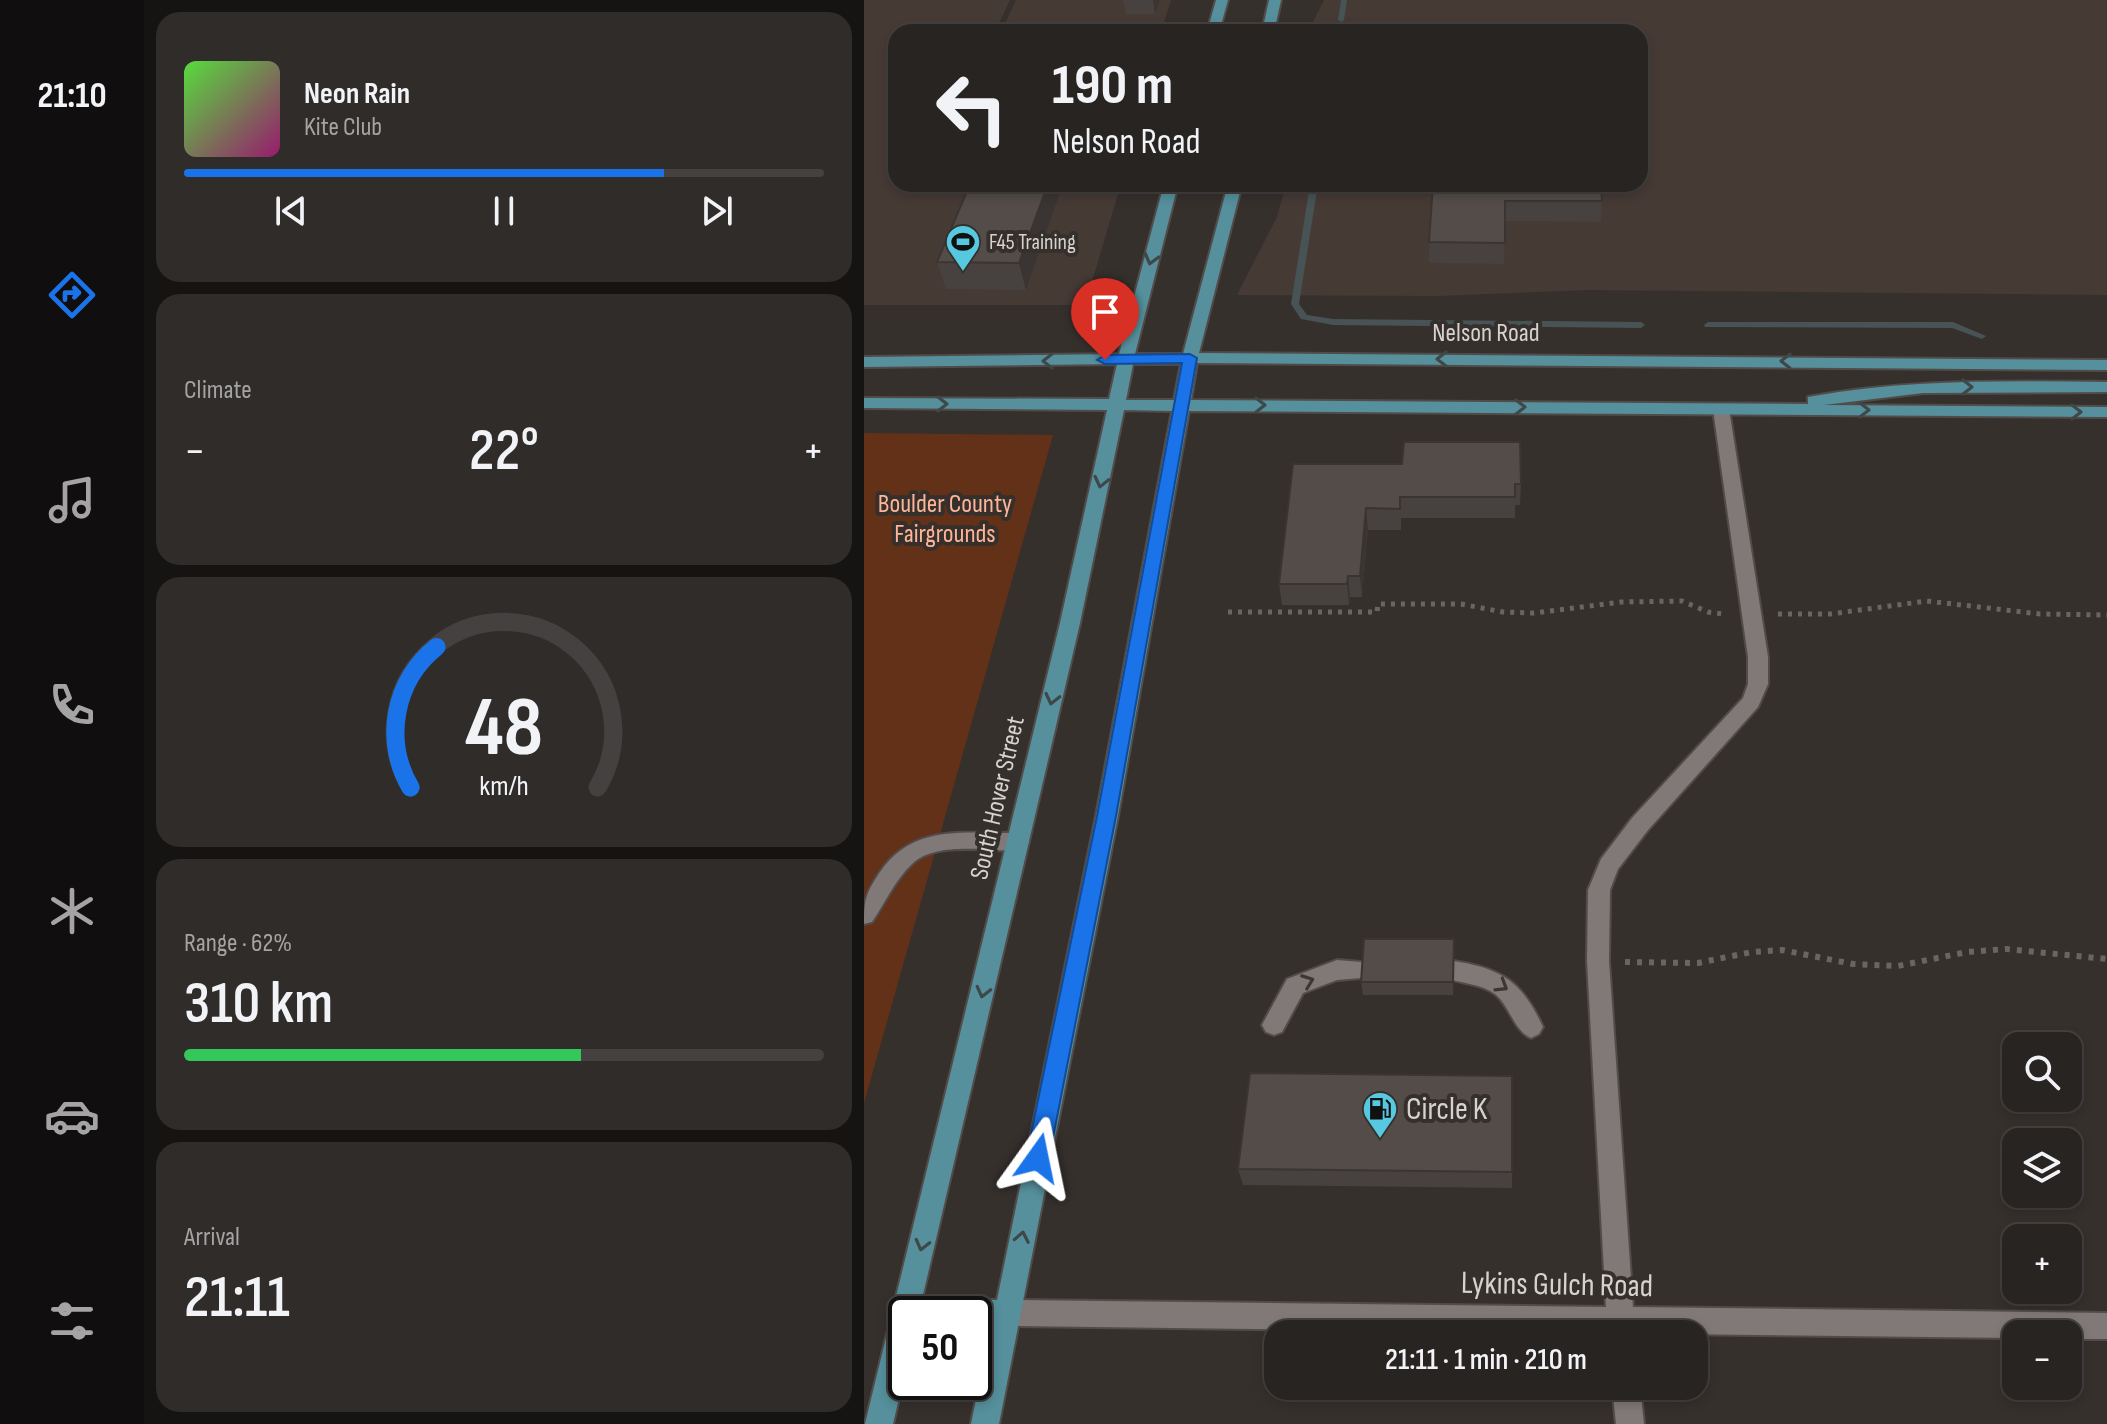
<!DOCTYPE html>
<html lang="en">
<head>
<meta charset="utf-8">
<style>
  :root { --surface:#282422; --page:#302c2a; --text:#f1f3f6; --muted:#a5a4a5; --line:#444140; --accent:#1a73e8 }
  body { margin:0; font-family:"Sofia Sans Condensed",sans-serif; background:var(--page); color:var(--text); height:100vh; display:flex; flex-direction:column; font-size:30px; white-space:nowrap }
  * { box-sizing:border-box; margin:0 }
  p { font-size:26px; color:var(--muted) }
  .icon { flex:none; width:44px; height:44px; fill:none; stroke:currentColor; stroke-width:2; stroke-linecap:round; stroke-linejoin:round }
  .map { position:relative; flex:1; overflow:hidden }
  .panel { display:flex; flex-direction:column; gap:12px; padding:12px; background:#161413; width:720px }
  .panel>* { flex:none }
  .hud { position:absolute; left:24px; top:24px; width:760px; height:168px; border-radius:24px; box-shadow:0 4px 12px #0003,0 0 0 2px var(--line); background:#282422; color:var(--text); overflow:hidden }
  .buttons { position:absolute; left:1138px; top:1032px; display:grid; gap:16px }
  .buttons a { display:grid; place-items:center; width:80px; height:80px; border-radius:16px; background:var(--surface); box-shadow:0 4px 12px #0003,0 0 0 2px var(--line); font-size:40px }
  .speed { position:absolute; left:24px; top:1296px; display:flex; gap:16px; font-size:40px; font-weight:700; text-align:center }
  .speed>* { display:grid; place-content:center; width:104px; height:104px; border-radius:50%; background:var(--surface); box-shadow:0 4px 12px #0003,0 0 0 2px var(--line); line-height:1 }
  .speed .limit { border:4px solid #111; border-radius:12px; background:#fff; color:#111 }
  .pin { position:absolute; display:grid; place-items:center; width:68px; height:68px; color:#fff; margin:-82px -34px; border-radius:50% 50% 50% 0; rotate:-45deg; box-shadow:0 0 8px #0007 }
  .pin .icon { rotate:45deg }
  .me { position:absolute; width:88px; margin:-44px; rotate:12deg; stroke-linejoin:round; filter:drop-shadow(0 0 6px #0008) }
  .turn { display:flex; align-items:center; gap:28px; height:168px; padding:0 32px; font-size:36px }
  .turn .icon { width:104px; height:104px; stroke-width:2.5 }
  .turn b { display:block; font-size:56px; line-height:68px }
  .big { font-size:60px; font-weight:600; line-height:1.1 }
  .panel .widget { flex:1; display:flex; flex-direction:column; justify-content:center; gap:12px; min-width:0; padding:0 28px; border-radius:24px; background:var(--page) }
  .panel .dial { align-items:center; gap:0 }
  .dial svg { height:208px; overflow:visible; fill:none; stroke:var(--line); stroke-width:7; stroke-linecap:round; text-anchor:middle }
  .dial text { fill:var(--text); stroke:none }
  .song { display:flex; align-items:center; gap:24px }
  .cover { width:96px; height:96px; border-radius:12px; background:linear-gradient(135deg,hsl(110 70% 55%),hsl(320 70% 35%)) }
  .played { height:8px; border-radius:4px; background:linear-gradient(90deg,var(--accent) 75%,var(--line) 75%) }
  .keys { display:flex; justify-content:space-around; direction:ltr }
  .heat { display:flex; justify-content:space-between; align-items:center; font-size:44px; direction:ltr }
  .charge { height:12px; border-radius:6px; background:linear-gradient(90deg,#34c759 62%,var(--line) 0) }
  .trip { position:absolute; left:400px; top:1320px; width:444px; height:80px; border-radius:24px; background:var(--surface); box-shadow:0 4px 12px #0003,0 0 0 2px var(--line); font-weight:600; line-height:80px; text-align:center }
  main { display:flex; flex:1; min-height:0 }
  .dock { display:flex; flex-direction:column; width:144px; justify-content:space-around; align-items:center; background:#100e0e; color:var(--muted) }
  .dock .icon { width:56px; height:56px }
  .dock .active { color:var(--accent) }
  .dock b { font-size:36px; color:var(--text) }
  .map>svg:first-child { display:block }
  .built { fill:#463a35 }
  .green { fill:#633018 }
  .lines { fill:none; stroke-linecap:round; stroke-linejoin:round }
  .stream { fill:#475355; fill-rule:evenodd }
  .minor-casing { stroke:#514c4a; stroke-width:4 }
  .major-casing { stroke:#514c4a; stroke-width:4 }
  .path-far1 { stroke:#6a6562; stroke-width:5; stroke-dasharray:4 6; stroke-linecap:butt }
  .path { stroke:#6a6562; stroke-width:6; stroke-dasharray:5 7; stroke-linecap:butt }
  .minor { fill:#807977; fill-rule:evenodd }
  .major { fill:#55909c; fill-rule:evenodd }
  .wall { fill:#47413f }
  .shaded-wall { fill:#3a3533 }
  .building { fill:#534c49; stroke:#3a3533; stroke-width:2 }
  .oneway { stroke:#3e4849 }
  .oneway2 { stroke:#3d3734 }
  .route { fill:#1a73e8; stroke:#114b97; stroke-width:2 }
  .labels { text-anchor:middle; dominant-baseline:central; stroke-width:8; stroke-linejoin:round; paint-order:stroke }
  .far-poi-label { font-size:22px; fill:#d6d2d0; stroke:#36302d; text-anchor:start }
  .street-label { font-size:26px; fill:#d6d2d0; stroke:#36302d }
  .park-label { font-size:26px; fill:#feb597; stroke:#36302d }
  .near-poi-label { font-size:32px; fill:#d6d2d0; stroke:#36302d; text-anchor:start }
  .near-street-label { font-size:32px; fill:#d6d2d0; stroke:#36302d }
</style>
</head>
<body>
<main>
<nav class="dock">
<b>21:10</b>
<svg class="icon active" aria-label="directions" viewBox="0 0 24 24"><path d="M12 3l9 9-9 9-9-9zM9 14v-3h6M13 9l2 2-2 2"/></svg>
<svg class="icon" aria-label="music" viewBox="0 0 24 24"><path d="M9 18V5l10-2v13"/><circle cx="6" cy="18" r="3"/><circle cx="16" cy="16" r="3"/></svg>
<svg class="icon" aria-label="phone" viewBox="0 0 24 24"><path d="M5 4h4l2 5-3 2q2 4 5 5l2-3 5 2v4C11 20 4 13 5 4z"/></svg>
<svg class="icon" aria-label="climate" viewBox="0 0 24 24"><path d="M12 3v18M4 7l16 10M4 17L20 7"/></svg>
<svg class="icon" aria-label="car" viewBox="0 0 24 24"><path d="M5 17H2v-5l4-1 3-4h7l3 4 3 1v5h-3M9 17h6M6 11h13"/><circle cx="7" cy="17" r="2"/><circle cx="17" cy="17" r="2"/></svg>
<svg class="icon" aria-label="filters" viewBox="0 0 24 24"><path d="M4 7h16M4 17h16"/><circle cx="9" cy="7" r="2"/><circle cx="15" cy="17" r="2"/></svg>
</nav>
<section class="panel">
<div class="widget">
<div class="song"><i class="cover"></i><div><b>Neon Rain</b><p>Kite Club</p></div></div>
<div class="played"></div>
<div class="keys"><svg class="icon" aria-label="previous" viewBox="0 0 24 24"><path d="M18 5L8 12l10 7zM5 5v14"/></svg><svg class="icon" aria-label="pause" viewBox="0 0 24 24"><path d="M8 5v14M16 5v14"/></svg><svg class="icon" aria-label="next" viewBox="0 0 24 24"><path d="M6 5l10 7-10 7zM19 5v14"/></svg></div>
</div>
<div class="widget"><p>Climate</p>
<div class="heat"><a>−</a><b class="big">22°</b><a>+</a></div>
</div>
<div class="widget dial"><svg viewBox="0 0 100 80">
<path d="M14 69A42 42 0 1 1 86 69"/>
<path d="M14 69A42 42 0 0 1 24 15" stroke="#1a73e8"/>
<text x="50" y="56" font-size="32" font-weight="700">48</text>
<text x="50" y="72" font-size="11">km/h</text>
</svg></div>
<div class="widget"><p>Range · 62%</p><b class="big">310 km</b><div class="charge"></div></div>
<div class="widget"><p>Arrival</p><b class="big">21:11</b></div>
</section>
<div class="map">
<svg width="1243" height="1424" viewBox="0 0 1243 1424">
  <rect width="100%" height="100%" fill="#36302d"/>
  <g class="built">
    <polygon points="0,0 146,0 131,32 32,32 32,184 257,184 221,305 0,305"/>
    <polygon points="152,0 307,0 297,32 137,32"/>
    <polygon points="460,0 1243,0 1243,295 722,290 573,296 373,295 413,217 422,184 776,184 776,32 444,32"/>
  </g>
  <polygon class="green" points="0,433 189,435 0,1103"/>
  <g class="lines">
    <g class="stream">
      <polygon points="477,0 483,0 480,20 477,22 474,20"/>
      <polygon points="446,184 454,184 435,304 443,315 469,319 777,322 781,325 777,328 469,325 437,319 427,304"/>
      <polygon points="844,322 1089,322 1122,336 1118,339 1088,328 841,327 840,325"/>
    </g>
    <defs>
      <g id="minor">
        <polygon points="857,404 865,409 904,657 904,684 894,707 784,830 754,869 746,890 745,961 769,1307 1243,1313 1243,1339 1204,1339 1204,1334 1152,1334 1152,1338 142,1326 133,1322 129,1313 133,1304 142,1300 742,1307 723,961 724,890 737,859 768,818 879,698 884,684 884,657 849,409"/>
        <path d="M 154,833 L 162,836 L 165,842 L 162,848 L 154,851 C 123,851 72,841 48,864 C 31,880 21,903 8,922 L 0,924 C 0,899 2,893 16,872 C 50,823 101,834 154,833 Z"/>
        <polygon points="473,960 509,963 512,970 509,977 473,980 439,993 418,1032 410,1035 402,1032 398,1025 423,979"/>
        <path d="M 590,961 C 639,969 658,982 679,1027 L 675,1034 L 667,1038 C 650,1031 646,1006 631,994 C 616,983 598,984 582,978 L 579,971 L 582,964 Z"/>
        <polygon points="748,1386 776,1386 780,1424 752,1424"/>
      </g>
      <g id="major">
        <polygon points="352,0 364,0 355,32 343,32"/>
        <polygon points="405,0 417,0 410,32 398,32"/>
        <path d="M 300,184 L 314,184 L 271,354 L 319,354 L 364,184 L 378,184 L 335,353 L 1243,360 L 1243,370 L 333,363 L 327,400 L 944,404 L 944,397 L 950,396 C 1047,379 1145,381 1243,382 L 1243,392 L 1059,393 L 960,405 L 1243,407 L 1243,417 L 325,411 L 254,816 L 135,1424 L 107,1424 L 127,1326 L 110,1326 L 110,1314 L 42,1314 L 42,1368 L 29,1424 L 1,1424 L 196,623 L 243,410 L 0,408 L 0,398 L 245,399 L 253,364 L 0,367 L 0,357 L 255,354 ZM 269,364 L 317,364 L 310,400 L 262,400 ZM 260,410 L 308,411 L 232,816 L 133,1300 L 58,1299 L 216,623 Z"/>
      </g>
    </defs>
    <use href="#minor" class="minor-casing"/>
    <use href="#major" class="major-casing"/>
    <g class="path-far1">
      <polyline points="364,612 513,612 514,604 597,604 639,612 670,613 757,602 818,601 844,612 860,614"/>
      <polyline points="914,614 966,614 1063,601 1176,614 1243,615"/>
    </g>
    <polyline class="path" points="761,962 834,963 888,952 918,950 989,964 1034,966 1103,952 1142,949 1243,959"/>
    <use href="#minor" class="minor"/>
    <use href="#major" class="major"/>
  </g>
  <g class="wall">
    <polygon points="259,0 296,0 291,14 262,14"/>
    <polygon points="106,184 199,184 162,290 82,289 73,262"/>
    <polygon points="569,184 738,201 737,222 641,221 640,264 565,263 565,242"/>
    <polygon points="429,464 657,484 656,505 651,505 651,518 537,518 537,530 504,530 498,597 486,597 485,605 418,605 415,584"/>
    <polygon points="590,952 589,995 499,995 497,982"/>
    <polygon points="374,1169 648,1172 648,1188 379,1185"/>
  </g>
  <g class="shaded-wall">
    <polygon points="289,0 296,0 291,14"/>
    <polygon points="184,184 199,184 162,290 155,263"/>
    <polygon points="502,508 504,530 498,597 496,576"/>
    <polygon points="484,576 486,597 485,605 483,584"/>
  </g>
  <g class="building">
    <polygon points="580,25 654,25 654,32 579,32"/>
    <polygon points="106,184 184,184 155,263 73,262"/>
    <polygon points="569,184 737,184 738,201 641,201 641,243 565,242"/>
    <polygon points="540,442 656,442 657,484 651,484 651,497 536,497 536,509 502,508 496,576 484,576 483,584 415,584 429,464 538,464"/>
    <polygon points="500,939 590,939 589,982 497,982"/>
    <polygon points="386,1073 648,1076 648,1172 374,1169"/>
  </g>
  <defs><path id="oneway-chevron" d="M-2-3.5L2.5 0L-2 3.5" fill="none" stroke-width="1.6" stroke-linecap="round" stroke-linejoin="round" transform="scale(2)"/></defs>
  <g class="oneway">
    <use href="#oneway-chevron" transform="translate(287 259) rotate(105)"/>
    <use href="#oneway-chevron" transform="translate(578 359) rotate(-180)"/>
    <use href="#oneway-chevron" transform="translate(184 361) rotate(180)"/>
    <use href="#oneway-chevron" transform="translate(922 361) rotate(-179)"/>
    <use href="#oneway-chevron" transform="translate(1103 387)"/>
    <use href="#oneway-chevron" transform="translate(78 404) rotate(1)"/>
    <use href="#oneway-chevron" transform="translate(396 405)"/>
    <use href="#oneway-chevron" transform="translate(656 407)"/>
    <use href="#oneway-chevron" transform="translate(1000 410) rotate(1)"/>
    <use href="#oneway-chevron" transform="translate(1212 412)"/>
    <use href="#oneway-chevron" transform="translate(237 482) rotate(103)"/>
    <use href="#oneway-chevron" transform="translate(188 699) rotate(103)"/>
    <use href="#oneway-chevron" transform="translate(119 992) rotate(104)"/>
    <use href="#oneway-chevron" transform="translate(158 1237) rotate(-79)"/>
    <use href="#oneway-chevron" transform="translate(58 1245) rotate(104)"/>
  </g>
  <g class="oneway2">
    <use href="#oneway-chevron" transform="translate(444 981) rotate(-21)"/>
    <use href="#oneway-chevron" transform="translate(638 986) rotate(32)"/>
  </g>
  <polygon class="route" points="326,354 333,358 252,816 185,1158 182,1166 174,1169 166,1166 162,1158 233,816 318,363 241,364 233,360 241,355"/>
  <defs>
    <symbol id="stadium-pin" viewBox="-11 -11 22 30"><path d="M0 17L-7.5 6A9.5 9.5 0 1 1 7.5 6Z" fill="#56c9e1" stroke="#36302d"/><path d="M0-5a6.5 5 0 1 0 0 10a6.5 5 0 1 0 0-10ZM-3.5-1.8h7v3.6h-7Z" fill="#111"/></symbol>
    <symbol id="fuel-pin" viewBox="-11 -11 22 30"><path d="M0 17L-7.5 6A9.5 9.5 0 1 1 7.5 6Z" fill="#56c9e1" stroke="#36302d"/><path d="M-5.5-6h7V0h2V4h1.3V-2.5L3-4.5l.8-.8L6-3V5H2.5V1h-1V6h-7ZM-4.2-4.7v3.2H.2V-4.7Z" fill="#111"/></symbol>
  </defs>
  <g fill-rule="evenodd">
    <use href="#stadium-pin" x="79" y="222" width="40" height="54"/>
    <use href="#fuel-pin" x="496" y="1089" width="40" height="54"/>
  </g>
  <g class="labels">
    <g class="far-poi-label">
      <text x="125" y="242">F45 Training</text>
    </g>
    <g class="street-label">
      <text x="622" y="333">Nelson Road</text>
      <text transform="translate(134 798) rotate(-77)">South Hover Street</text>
    </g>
    <g class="park-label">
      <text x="81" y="504">Boulder County<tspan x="81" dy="30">Fairgrounds</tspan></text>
    </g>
    <g class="near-poi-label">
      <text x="542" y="1109">Circle K</text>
    </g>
    <g class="near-street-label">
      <text transform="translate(693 1285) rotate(1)">Lykins Gulch Road</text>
    </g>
  </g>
</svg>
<div class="buttons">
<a><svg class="icon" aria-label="search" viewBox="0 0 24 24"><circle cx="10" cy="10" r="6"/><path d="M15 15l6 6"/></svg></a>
<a><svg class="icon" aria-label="layers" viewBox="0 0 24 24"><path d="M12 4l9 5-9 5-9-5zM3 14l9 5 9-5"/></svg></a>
<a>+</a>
<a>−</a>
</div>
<div class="speed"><div class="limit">50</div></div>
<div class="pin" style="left:241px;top:360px;background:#d93025"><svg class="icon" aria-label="arrive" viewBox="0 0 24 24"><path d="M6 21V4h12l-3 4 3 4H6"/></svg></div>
<svg class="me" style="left:174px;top:1158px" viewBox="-20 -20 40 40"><path d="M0-17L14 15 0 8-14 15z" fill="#1a73e8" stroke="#fff" stroke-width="4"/></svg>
<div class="trip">21:11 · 1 min · 210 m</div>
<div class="hud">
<div class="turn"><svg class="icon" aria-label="left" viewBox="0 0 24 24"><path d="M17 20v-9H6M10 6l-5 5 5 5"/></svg><div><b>190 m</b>Nelson Road</div></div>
</div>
</div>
</main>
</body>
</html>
